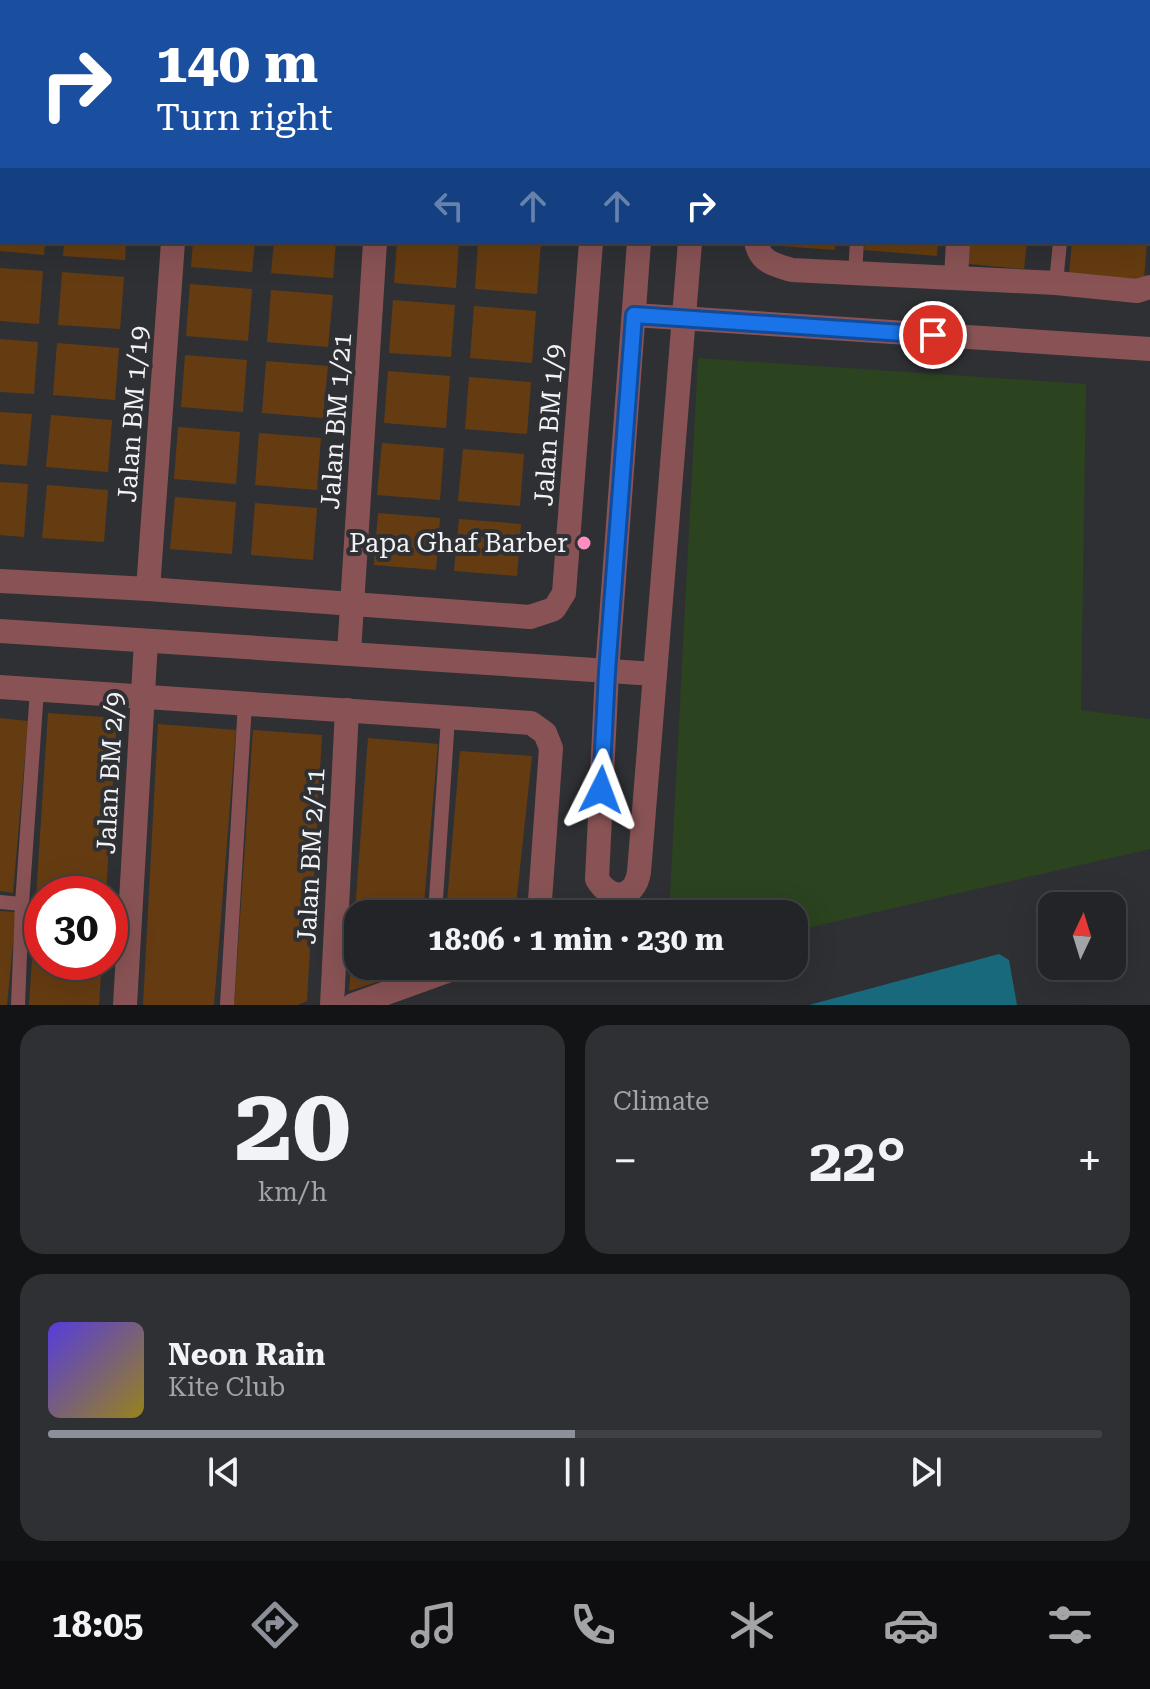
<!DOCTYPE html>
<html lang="en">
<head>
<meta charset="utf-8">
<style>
  :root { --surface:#232427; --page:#2f3033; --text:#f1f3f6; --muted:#a3a4a7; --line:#404144; --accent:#8c9099 }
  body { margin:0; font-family:"Roboto Serif",serif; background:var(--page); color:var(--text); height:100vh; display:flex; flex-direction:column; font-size:30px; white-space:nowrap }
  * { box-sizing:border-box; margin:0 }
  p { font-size:26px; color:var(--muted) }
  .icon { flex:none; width:44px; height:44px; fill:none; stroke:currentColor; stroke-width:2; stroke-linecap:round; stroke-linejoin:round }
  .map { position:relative; height:1005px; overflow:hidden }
  .details { display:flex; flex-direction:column; gap:20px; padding:20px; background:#131415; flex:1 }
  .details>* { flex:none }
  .top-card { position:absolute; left:0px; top:0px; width:1150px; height:244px; box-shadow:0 8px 32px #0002,0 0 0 2px var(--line); background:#1a4fa0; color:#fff; overflow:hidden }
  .needle { width:52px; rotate:4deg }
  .fabs { position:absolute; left:1038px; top:892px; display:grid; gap:16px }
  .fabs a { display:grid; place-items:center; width:88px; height:88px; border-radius:16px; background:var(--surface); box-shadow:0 8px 32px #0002,0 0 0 2px var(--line); font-size:40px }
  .speed { position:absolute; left:24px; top:876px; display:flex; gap:16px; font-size:40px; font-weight:700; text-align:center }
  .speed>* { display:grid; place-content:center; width:104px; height:104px; border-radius:50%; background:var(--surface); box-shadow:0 8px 32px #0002,0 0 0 2px var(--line); line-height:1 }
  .speed .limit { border:12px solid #d22; background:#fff; color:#111 }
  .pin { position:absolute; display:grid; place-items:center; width:68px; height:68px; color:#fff; margin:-34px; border:4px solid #fff; border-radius:50%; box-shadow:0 2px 8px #0007 }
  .me { position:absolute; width:88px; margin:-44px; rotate:3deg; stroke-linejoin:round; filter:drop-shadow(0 0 6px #0008) }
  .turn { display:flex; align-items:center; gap:28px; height:168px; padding:0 24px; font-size:36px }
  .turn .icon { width:104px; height:104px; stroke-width:2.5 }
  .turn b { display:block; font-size:56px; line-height:68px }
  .lanes { display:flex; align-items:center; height:76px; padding:0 24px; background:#0003; justify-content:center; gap:40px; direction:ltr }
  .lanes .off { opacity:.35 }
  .big { font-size:60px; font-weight:700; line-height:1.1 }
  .details .tile { flex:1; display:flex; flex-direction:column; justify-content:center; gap:12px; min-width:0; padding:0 28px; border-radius:24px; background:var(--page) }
  .details .dial { align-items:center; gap:0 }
  .dial b { font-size:104px; line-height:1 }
  .song { display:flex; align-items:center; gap:24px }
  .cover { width:96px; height:96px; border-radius:12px; background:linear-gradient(135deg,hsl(250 70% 55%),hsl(50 70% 35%)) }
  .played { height:8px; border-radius:4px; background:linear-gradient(90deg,var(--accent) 50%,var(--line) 50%) }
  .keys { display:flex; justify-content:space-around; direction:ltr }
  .heat { display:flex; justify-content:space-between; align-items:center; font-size:44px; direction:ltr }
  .details .tiles { flex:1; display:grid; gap:20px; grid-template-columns:1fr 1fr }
  .tile:last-child { grid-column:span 2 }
  .trip { position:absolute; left:344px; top:900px; width:464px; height:80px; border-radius:24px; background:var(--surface); box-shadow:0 8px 32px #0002,0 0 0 2px var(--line); font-weight:700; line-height:80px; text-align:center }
  .dock { display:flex; height:128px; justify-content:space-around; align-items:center; background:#0e0e10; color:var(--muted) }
  .dock .icon { width:56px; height:56px }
  .dock .active { color:var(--accent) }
  .dock b { font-size:36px; color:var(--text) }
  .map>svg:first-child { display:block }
  .green { fill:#2b431f }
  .water { fill:#19697d }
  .building { fill:#653c11 }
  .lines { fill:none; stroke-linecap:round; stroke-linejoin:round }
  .lane { stroke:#895355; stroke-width:14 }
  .street { stroke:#895355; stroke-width:24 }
  .route-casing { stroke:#114b97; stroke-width:20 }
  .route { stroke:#1a73e8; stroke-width:14 }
  .poi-dot { fill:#fd8ebf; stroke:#2f3034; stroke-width:3 }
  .labels { text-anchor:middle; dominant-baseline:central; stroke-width:8; stroke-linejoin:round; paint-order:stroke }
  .street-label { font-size:26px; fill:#f3f3f6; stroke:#2f3034 }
  .poi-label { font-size:26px; fill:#f3f3f6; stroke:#2f3034; text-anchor:end }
</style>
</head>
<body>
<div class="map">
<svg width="1150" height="1005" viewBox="0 0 1150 1005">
  <rect width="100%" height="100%" fill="#2f3034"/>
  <polygon class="green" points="698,358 1086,384 1081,710 1150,719 1150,849 794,931 794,914 669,914"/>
  <polygon class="water" points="999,954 1009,960 1017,1005 809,1005"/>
  <g class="building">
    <polygon points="0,242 45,242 44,255 0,251"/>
    <polygon points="64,242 126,242 125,260 63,256"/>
    <polygon points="193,242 255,242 252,272 191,267"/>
    <polygon points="274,242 336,242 333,278 271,273"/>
    <polygon points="397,242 459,242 456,288 394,283"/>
    <polygon points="478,242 541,242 537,294 475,289"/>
    <polygon points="767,242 835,242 835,250 766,245"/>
    <polygon points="865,242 938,242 937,256 864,250"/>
    <polygon points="960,242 1027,242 1024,269 958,263"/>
    <polygon points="1072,242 1147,242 1144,280 1069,274"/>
    <polygon points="0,268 43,271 39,324 0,321"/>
    <polygon points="62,272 124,277 120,329 58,325"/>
    <polygon points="190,284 252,289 248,341 186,336"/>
    <polygon points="271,290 333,295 328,347 267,342"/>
    <polygon points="393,300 455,305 451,357 389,353"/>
    <polygon points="474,306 536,311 532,363 470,358"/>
    <polygon points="0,339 38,342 34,394 0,392"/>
    <polygon points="57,343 119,348 115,400 53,395"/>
    <polygon points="185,355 247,360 243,412 181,407"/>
    <polygon points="266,361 328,366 323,418 262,413"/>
    <polygon points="388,371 450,376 446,428 384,423"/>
    <polygon points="469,377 531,382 527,434 465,429"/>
    <polygon points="0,412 32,414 27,466 0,464"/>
    <polygon points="51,415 112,420 108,472 46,467"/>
    <polygon points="178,427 240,432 236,484 174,479"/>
    <polygon points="259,433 321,438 317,490 255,485"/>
    <polygon points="382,443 444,448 440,500 377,495"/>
    <polygon points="463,449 524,454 520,506 458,501"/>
    <polygon points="0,482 28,484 24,537 0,535"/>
    <polygon points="47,485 108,490 104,542 42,538"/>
    <polygon points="175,497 236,502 232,554 170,549"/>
    <polygon points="255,503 317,508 313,560 251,555"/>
    <polygon points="378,513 440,518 436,570 374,565"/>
    <polygon points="459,519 521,524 517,576 454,571"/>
    <polygon points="48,713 117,718 106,894 42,894 42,962 102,962 99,1005 29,1005"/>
    <polygon points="0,718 28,721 13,893 0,891"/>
    <polygon points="158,724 236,730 214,1005 143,1005"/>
    <polygon points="253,730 322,735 307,1001 298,1005 234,1005"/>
    <polygon points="368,738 438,744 423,914 358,914 358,966 418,966 418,969 349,991"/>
    <polygon points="460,751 532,756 515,914 446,914"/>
    <polygon points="0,911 16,912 7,1005 0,1005"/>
  </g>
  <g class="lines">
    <g class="lane">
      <polyline points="874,2 874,0"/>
      <polyline points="855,273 857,242"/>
      <polyline points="1056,283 1060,242"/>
      <polyline points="0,902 22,904"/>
      <polyline points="435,914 448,718"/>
      <polyline points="18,1005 22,904 37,690"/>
      <polyline points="227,1005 245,703"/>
    </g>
    <g class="street">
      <polyline points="610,2 610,0"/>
      <polyline points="656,2 657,0"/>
      <polyline points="707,2 707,0"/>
      <polyline points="771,2 771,0"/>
      <polyline points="975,2 975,0"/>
      <polyline points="0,12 2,12"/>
      <polyline points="1148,70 1150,70"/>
      <path d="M 639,242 L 607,672 L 597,879 C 610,902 635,899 639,872 L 690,242"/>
      <path d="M 756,242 C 760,262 774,265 792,270 L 1056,283 L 1137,291 L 1150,287"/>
      <polyline points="956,277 958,242"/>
      <polyline points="634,315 1150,349"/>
      <polyline points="0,581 148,589 530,617 554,609 564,593 591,242"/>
      <polyline points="148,589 173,242"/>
      <polyline points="0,631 655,674"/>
      <polyline points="349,653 375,242"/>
      <polyline points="0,687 531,723 545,733 551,748 539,914"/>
      <polyline points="125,1005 146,641"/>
      <polyline points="332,1005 347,710"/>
      <polyline points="353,1005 461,966"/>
    </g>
  </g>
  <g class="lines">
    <defs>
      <polyline id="route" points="601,790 607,672 634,315 933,335"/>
    </defs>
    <use href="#route" class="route-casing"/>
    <use href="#route" class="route"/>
  </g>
  <circle class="poi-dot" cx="584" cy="543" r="8"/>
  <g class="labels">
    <g class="street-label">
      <text transform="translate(133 414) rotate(-86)">Jalan BM 1/19</text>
      <text transform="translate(336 421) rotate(-86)">Jalan BM 1/21</text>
      <text transform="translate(549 425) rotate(-86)">Jalan BM 1/9</text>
      <text transform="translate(110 773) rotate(-87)">Jalan BM 2/9</text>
      <text transform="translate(311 856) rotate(-87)">Jalan BM 2/11</text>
    </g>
    <g class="poi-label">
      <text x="568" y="543">Papa Ghaf Barber</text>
    </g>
  </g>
</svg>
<div class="fabs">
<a><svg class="needle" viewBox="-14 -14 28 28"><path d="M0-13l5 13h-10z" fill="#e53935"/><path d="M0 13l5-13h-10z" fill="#a3a4a7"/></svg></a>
</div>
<div class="speed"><div class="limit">30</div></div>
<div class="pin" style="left:933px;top:335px;background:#d93025"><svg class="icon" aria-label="arrive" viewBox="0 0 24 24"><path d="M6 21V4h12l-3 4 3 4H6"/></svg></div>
<svg class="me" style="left:601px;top:790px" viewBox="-20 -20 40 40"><path d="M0-17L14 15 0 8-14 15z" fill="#1a73e8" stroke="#fff" stroke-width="4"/></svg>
<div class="trip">18:06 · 1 min · 230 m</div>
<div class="top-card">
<div class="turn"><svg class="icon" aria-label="right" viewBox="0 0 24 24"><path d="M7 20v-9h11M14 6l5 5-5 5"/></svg><div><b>140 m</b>Turn right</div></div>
<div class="lanes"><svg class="icon off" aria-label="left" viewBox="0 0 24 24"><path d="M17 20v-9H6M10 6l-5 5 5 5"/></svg><svg class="icon off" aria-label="ahead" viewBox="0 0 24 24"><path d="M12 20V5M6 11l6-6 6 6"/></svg><svg class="icon off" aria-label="ahead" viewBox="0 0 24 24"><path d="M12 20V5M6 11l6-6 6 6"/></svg><svg class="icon" aria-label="right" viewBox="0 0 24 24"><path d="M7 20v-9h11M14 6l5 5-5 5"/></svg></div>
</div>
</div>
<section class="details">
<div class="tiles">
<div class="tile dial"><b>20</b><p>km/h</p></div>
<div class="tile"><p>Climate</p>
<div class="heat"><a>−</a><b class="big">22°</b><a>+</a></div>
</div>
<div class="tile">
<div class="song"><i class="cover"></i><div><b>Neon Rain</b><p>Kite Club</p></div></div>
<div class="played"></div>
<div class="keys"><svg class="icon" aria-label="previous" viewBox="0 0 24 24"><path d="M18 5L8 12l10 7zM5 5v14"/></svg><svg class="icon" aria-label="pause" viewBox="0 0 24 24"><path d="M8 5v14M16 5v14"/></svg><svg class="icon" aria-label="next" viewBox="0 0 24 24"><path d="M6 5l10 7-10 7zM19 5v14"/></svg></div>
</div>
</div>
</section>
<nav class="dock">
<b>18:05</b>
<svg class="icon active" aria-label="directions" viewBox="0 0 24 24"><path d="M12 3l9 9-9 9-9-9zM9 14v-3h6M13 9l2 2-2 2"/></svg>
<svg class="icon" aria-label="music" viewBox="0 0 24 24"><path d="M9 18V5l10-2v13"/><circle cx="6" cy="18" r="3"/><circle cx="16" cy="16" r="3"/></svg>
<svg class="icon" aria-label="phone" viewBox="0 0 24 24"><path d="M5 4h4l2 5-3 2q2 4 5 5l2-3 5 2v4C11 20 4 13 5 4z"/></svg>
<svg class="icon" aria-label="climate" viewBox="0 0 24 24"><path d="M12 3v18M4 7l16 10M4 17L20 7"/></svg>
<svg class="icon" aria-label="car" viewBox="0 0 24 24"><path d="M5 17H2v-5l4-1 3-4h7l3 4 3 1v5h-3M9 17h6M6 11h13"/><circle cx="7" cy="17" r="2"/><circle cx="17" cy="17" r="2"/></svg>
<svg class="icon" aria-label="filters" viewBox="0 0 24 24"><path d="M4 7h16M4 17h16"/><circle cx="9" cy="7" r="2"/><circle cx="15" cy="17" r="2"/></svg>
</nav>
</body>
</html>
